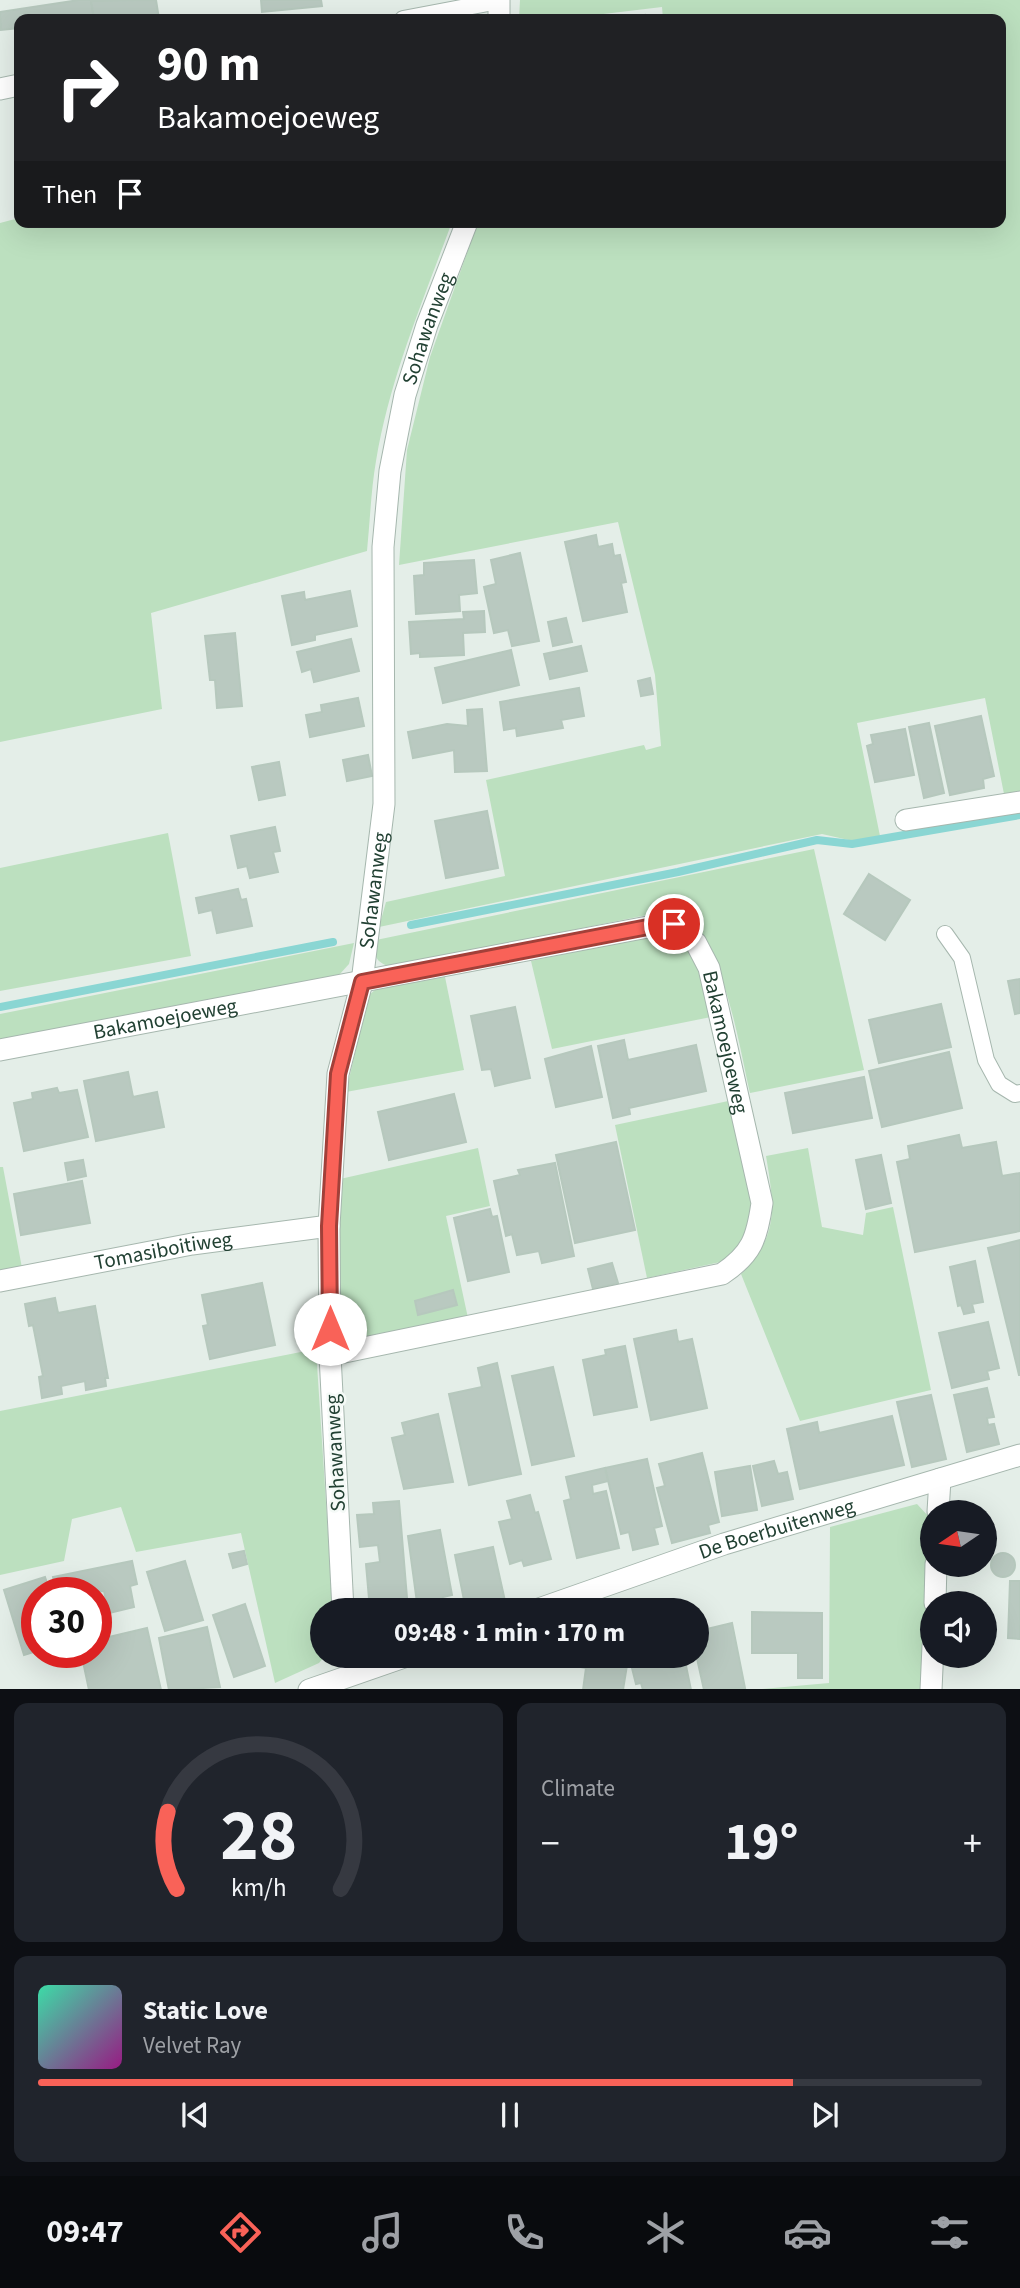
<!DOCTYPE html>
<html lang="en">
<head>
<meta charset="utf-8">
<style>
  :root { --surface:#171b24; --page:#20242c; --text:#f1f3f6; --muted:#9ea1a6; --line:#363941; --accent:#f96258 }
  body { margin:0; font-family:"Source Sans 3",sans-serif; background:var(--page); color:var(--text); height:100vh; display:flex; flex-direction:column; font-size:26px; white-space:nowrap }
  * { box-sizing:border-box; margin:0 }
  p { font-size:23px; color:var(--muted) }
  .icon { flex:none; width:38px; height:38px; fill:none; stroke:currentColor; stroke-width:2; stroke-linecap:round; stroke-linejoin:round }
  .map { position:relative; height:1689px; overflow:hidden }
  .sheet { display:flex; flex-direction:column; gap:14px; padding:14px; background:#0d0f14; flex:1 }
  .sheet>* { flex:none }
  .banner { position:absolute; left:14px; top:14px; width:992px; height:214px; border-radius:14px; box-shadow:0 7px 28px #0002; background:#202124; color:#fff; overflow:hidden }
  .needle { width:46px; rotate:257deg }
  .tools { position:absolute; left:920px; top:1500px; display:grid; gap:14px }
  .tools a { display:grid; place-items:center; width:77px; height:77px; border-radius:50%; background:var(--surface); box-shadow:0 7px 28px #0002; font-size:35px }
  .speed { position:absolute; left:21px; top:1577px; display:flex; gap:14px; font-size:35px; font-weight:700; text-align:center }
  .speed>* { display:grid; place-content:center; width:91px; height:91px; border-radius:50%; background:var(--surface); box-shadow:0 7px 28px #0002; line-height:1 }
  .speed .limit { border:10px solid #d22; background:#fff; color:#111 }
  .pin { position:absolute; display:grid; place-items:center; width:60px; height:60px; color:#fff; margin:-30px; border:4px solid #fff; border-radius:50%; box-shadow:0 2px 7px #0007 }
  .me { position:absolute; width:77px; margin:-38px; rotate:0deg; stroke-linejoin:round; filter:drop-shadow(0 0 5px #0008) }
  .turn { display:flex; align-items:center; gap:24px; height:147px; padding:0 28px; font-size:32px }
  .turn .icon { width:91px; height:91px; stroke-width:2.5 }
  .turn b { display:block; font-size:49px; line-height:60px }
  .then { display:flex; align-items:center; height:66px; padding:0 28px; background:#0003; gap:14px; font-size:26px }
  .big { font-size:52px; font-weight:700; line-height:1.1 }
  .sheet .tile { flex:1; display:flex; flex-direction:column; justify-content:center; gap:10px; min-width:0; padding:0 24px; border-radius:14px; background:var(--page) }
  .sheet .dial { align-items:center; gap:0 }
  .dial svg { height:182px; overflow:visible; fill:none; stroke:var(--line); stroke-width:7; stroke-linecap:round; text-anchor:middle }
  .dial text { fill:var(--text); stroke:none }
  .song { display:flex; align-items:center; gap:21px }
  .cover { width:84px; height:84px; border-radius:10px; background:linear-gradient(135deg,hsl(160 70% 55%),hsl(310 70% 35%)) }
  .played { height:7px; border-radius:4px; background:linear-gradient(90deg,var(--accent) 80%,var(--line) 80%) }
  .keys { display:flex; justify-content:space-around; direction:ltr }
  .heat { display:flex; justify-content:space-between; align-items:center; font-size:38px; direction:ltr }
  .sheet .tiles { flex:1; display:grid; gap:14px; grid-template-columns:1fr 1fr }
  .tile:last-child { grid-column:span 2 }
  .trip { position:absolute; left:310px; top:1598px; width:399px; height:70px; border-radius:35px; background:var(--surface); box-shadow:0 7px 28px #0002; font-weight:700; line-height:70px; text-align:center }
  .tabs { display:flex; height:112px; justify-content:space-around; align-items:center; background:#090b0e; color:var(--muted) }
  .tabs .icon { width:49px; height:49px }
  .tabs .active { color:var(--accent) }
  .tabs b { font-size:32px; color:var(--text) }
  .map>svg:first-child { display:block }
  .green { fill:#bce0bf }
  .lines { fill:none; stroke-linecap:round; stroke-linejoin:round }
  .stream { stroke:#8ad6d3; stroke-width:8 }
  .building { fill:#b9c9c0; stroke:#b6c8bd; stroke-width:2 }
  .service-casing { stroke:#a6b7ae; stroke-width:18 }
  .minor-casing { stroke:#a6b7ae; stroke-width:23 }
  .service { stroke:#fff; stroke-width:16 }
  .minor { stroke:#fff; stroke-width:21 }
  .route-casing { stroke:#a24039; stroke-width:18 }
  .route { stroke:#f96258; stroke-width:12 }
  .labels { text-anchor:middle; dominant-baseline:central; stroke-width:5; stroke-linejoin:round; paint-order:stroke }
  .street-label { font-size:21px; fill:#224133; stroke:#f5faf7 }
</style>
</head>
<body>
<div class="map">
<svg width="1020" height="1690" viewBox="0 0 1020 1690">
  <rect width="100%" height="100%" fill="#e4eee8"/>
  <g class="green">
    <polygon points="520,0 1020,0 1020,791 1004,794 985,698 857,723 880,836 853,841 822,834 379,927 386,902 505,876 486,780 644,745 646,750 661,746 655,675 618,522 399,565 407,450 430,357 478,222 1001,222 1001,19 663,19 662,7 562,19 519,19"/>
    <path d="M 19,218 L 19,222 L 452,222 C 423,301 390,377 376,461 C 371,490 370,521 367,551 L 151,613 L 162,709 L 0,742 L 0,223 Z"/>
    <polygon points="168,833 191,956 0,991 0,868"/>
    <path d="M 814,849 L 864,1070 L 750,1093 C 741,1055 723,942 689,923 C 675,916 661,915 647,915 L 390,967 C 375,961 373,956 376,940 Z"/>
    <path d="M 656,935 C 702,934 702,982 711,1017 L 552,1049 L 531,961 Z"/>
    <polygon points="354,943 349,964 339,975 0,1043 0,1014"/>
    <polygon points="445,977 464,1070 346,1092 368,996 376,989"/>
    <polygon points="733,1100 754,1212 748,1232 725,1261 647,1278 615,1125"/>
    <path d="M 478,1148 L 490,1206 L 446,1216 L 468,1318 L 355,1340 C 342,1337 340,1329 336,1317 L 340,1179 Z"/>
    <path d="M 808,1148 L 822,1227 L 863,1235 L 866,1213 L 893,1207 L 931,1390 L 800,1421 L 741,1274 C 780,1236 774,1205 766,1156 Z"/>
    <polygon points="0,1167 3,1167 22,1268 0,1272"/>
    <polygon points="316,1349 333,1610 322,1610 322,1656 325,1656 319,1663 275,1683 241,1533 136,1552 121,1507 72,1519 64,1561 0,1575 0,1411"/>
    <polygon points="917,1504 929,1517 922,1689 751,1690 829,1683 830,1527"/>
  </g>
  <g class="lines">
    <g class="stream">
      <polyline points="411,925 678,872 817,840 852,844 1020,815"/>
      <polyline points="0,1007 333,942"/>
    </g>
  </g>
  <g class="building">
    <polygon points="79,0 91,0 94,19 19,19 19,28 1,30 0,12"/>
    <polygon points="156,0 159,19 94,19 91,1"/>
    <polygon points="261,0 321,0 322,6 262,12"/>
    <polygon points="645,15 645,19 615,19"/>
    <polygon points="596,535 598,547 612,544 614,556 620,555 626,582 621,583 627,612 583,621 565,542"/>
    <polygon points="520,553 539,641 512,646 508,630 494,633 484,587 496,584 491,560"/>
    <polygon points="474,560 477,593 459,595 460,611 416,614 414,576 424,575 424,563"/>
    <polygon points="350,591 357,626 315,635 315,640 292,645 282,596 304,592 305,600"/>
    <polygon points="484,611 485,632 463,633 464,655 420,657 420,653 411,654 409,622 464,619 463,612"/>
    <polygon points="566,618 572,642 553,646 548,622"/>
    <polygon points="235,633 242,706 217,708 215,680 210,680 205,636"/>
    <polygon points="351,639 359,671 314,682 311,669 302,672 297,652"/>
    <polygon points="581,646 587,671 550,679 544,654"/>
    <polygon points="511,650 519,685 443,703 435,668"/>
    <polygon points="650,678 653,694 641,696 638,681"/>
    <polygon points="579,688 584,716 561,720 563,728 517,736 516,728 504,730 500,702"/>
    <polygon points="358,698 364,726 310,737 306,715 322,712 321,705"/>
    <polygon points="482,709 487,771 455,772 454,750 413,758 408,732 447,724 468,726 467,710"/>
    <polygon points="981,716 994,776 983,779 984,788 950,795 935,726"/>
    <polygon points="929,723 944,793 924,798 909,727"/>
    <polygon points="905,729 914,775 875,782 867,746 873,744 871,735"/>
    <polygon points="368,755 372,776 347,781 343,760"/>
    <polygon points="279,762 285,795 259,800 252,767"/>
    <polygon points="487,811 498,868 446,878 435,821"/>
    <polygon points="275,827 280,851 273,852 278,872 250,878 247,866 238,868 231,836"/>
    <polygon points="869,874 910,900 885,940 844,914"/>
    <polygon points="238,889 241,900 246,899 252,926 217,933 212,910 199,913 196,898"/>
    <polygon points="1020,979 1020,1013 1015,1014 1008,981"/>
    <polygon points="941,1004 951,1047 879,1063 869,1020"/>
    <polygon points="515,1007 530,1078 495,1086 491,1069 482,1070 471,1016"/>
    <polygon points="624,1040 628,1060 696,1045 706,1091 629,1108 630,1114 613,1118 598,1046"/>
    <polygon points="591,1046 602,1097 556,1107 545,1059"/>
    <polygon points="949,1052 962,1108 882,1127 869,1071"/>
    <polygon points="128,1072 133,1097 157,1092 164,1127 96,1141 84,1081"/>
    <polygon points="864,1077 872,1118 793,1133 785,1093"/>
    <polygon points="57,1088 59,1093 77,1090 88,1137 24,1151 14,1103 33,1099 32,1093"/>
    <polygon points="454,1094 466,1142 389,1160 378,1112"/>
    <polygon points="959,1135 962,1148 996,1142 1002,1176 1020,1173 1020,1231 915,1252 897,1162 910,1159 908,1146"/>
    <polygon points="616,1142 635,1230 575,1243 556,1155"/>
    <polygon points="881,1155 891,1203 866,1209 856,1160"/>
    <polygon points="83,1160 86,1176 68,1180 65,1163"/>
    <polygon points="555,1163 574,1256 542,1263 539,1251 517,1255 512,1234 506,1236 494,1181 520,1175 518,1170"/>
    <polygon points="82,1181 90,1223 21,1235 14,1194"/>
    <polygon points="490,1209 492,1217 497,1216 509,1272 468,1281 454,1218"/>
    <polygon points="1020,1240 1020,1375 1019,1375 988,1248"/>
    <polygon points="975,1261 983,1302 972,1304 974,1312 964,1314 961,1305 958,1306 950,1267"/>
    <polygon points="612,1263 618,1283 593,1289 588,1269"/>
    <polygon points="262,1283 275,1345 210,1359 203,1326 208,1325 202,1295"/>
    <polygon points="453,1290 457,1305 418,1315 415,1301"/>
    <polygon points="55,1298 58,1313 95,1306 108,1378 105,1378 106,1386 86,1390 85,1381 61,1386 62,1394 42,1398 39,1377 43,1376 33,1325 29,1326 25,1304"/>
    <polygon points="988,1322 999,1368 987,1371 989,1379 952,1388 939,1333"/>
    <polygon points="676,1330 678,1342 692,1339 707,1408 651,1420 634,1339"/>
    <polygon points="625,1346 637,1407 594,1415 583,1360 606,1355 605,1350"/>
    <polygon points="497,1363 521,1474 469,1485 449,1394 482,1387 478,1368"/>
    <polygon points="553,1367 574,1456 532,1465 512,1376"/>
    <polygon points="987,1388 994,1417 987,1418 988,1425 994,1424 999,1444 967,1452 954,1395"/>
    <polygon points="931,1395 946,1459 912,1467 897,1402"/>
    <polygon points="438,1414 453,1482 404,1489 392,1438 405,1435 402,1423"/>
    <polygon points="892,1416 904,1465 800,1489 787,1429 817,1422 819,1433"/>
    <polygon points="702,1453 719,1522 708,1525 710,1533 672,1543 657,1488 665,1486 659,1464"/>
    <polygon points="647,1459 662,1526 654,1528 658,1544 633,1550 629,1532 621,1534 605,1468"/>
    <polygon points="774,1461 778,1474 787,1472 793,1499 762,1506 753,1466"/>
    <polygon points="750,1466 757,1510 722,1516 715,1472"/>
    <polygon points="605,1468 608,1481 592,1485 593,1494 606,1491 619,1548 577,1558 564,1501 571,1499 566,1477"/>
    <polygon points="530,1495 535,1513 538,1512 551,1559 524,1566 522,1560 510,1564 499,1522 512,1519 507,1501"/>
    <polygon points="399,1501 408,1610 370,1610 366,1564 380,1562 378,1545 360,1547 357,1515 374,1514 373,1503"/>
    <polygon points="440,1530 452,1595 443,1597 445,1610 418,1610 408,1536"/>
    <polygon points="493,1547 505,1601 466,1610 455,1555"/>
    <polygon points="244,1551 247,1564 233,1568 229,1554"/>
    <circle cx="1003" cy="1565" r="12"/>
    <polygon points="132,1561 137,1584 130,1586 134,1607 109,1613 104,1591 56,1592 53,1577"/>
    <polygon points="185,1561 203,1620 165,1631 147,1572"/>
    <polygon points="45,1577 50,1592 37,1592 37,1651 24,1655 4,1590"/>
    <polygon points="1010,1581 1020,1581 1020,1639 1008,1638"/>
    <polygon points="245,1604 265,1666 234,1677 213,1615"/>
    <polygon points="752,1612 822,1613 822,1678 798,1678 798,1653 752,1653"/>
    <polygon points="705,1621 707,1629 732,1623 745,1688 704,1690 696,1654 696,1623"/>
    <polygon points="207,1627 220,1687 169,1690 159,1638"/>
    <polygon points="147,1628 161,1690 89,1690 81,1652 96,1652 96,1640"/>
    <polygon points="582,1656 628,1659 623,1690 583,1690 586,1668 580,1667"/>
    <polygon points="629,1656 684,1656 691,1690 643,1690 641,1683 636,1684"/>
  </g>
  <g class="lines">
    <defs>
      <g id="service">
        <polyline points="403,19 499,1"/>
        <polyline points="945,934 962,958 986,1060 999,1084 1015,1094 1020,1093"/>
      </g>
      <g id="minor">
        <polyline points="499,0 499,19"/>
        <polyline points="0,89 19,85"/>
        <polyline points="906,820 1020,802"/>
        <path id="s1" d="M 0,1050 L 653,926 L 674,924 L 696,943 L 709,968 L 762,1203 C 757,1238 752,1254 722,1274 L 330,1355"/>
        <path id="s2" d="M 0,1281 L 192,1244 L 329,1226"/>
        <polyline points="938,1512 940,1479"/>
        <polyline points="935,1603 936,1564"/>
        <path id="s3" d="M 343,1610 L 330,1355 L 329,1226 L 338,1074 L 362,982 L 384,804 L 383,547 L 390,471 L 405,395 L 427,325 L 467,222"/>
        <path id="s4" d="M 536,1610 L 724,1544 L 1020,1455"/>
        <polyline points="309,1690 407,1656"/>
        <polyline points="931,1690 933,1646"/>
      </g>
    </defs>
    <use href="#service" class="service-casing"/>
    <use href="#minor" class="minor-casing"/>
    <use href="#service" class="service"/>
    <use href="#minor" class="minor"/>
  </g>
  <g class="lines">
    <defs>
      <polyline id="route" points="330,1329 329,1226 338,1074 362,982 653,926 674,924"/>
    </defs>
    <use href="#route" class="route-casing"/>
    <use href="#route" class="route"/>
  </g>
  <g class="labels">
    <g class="street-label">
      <text stroke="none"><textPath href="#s3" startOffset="1292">Sohawanweg</textPath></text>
      <text stroke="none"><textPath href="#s3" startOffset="724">Sohawanweg</textPath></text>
      <text stroke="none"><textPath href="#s1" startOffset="168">Bakamoejoeweg</textPath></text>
      <text stroke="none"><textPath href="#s1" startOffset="819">Bakamoejoeweg</textPath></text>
      <text stroke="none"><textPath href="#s2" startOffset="166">Tomasiboitiweg</textPath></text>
      <text transform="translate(335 1453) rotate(-93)">Sohawanweg</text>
      <text stroke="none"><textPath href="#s4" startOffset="254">De Boerbuitenweg</textPath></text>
    </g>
  </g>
</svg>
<div class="tools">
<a><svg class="needle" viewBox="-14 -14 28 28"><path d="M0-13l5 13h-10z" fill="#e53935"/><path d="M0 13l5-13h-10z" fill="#9ea1a6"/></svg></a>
<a><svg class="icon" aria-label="sound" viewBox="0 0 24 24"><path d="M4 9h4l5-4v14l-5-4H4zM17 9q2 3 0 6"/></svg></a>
</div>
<div class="speed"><div class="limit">30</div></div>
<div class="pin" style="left:674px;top:924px;background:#d93025"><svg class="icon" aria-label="arrive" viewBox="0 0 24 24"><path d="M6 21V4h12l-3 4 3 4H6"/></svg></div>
<svg class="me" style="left:330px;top:1329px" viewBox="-20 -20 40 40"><circle r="19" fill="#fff"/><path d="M0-13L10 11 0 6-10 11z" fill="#f96258"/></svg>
<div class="trip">09:48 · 1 min · 170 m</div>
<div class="banner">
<div class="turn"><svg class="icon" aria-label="right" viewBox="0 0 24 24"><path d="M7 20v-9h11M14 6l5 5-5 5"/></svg><div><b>90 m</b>Bakamoejoeweg</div></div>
<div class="then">Then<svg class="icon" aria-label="arrive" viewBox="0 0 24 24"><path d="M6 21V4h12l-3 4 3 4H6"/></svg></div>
</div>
</div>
<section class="sheet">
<div class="tiles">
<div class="tile dial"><svg viewBox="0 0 100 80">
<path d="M14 69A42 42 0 1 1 86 69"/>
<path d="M14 69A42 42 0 0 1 10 35" stroke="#f96258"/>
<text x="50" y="56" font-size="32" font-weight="700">28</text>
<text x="50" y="72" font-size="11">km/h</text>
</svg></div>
<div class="tile"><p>Climate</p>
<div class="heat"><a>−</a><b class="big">19°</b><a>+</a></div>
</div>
<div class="tile">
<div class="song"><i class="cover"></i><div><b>Static Love</b><p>Velvet Ray</p></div></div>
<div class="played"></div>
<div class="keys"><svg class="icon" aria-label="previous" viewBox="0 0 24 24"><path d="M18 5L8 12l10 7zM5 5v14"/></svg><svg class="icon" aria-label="pause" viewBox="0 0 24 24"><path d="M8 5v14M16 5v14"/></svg><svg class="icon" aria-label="next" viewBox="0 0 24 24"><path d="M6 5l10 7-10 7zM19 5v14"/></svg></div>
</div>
</div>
</section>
<nav class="tabs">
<b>09:47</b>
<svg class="icon active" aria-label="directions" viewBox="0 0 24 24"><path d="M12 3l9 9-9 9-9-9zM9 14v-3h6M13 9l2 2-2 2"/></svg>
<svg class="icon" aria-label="music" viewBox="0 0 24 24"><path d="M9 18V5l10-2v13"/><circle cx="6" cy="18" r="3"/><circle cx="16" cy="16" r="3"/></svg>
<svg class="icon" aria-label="phone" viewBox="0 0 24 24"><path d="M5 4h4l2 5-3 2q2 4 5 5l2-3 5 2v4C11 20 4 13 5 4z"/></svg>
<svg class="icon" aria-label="climate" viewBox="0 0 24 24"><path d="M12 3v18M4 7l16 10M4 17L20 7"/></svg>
<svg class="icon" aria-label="car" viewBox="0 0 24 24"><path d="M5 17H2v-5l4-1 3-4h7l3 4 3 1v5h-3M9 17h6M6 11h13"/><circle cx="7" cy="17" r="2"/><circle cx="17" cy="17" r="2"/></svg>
<svg class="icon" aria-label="filters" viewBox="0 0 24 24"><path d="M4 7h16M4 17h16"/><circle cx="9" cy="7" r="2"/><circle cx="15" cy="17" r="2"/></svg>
</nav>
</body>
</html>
